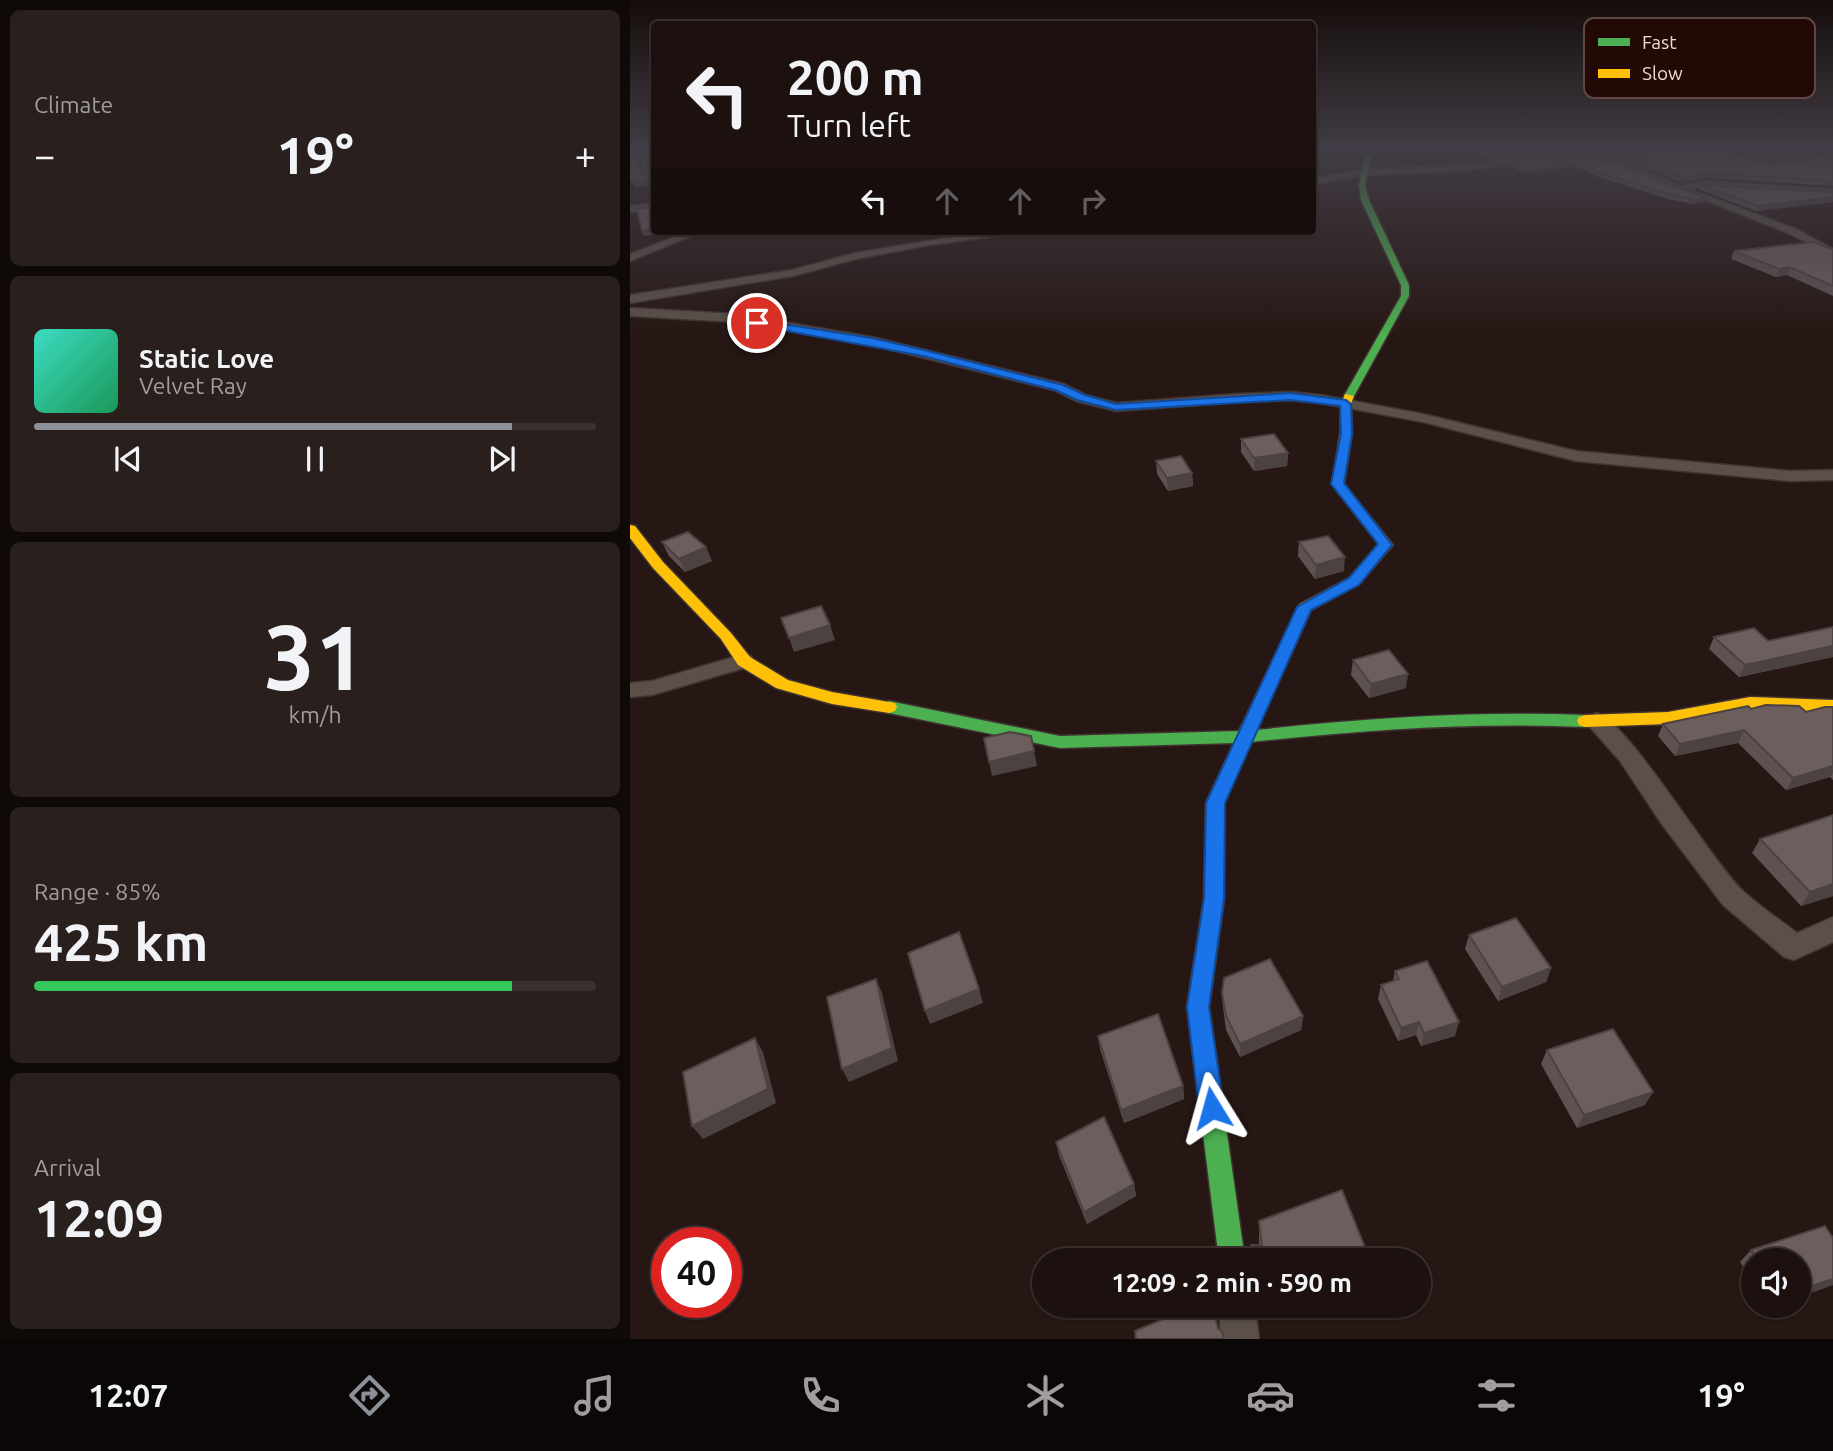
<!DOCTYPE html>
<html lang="en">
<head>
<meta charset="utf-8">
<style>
  :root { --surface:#1c110f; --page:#291f1d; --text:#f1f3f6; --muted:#a09d9e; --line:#3a312f; --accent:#8c9099 }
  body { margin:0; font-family:Ubuntu,sans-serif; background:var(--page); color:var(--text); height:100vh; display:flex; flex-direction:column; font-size:26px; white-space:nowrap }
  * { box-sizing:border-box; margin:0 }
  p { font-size:23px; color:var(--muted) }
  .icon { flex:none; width:38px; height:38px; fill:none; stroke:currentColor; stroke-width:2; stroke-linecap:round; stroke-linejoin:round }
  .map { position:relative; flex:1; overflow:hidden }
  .sheet { display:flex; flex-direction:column; gap:10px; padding:10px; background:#0f0908; width:630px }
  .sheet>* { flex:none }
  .top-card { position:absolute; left:21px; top:21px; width:665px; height:214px; border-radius:7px; box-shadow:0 2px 5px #0004,0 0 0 2px var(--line); background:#1c110f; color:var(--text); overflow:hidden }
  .tools { position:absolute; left:1111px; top:1248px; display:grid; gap:14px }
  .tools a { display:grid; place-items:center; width:70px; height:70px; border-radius:50%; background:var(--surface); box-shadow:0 2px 5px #0004,0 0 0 2px var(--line); font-size:35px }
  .speed { position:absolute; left:21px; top:1227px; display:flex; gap:14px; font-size:35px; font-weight:700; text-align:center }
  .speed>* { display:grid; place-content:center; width:91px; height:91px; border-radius:50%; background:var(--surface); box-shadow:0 2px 5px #0004,0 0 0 2px var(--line); line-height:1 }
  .speed .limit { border:10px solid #d22; background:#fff; color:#111 }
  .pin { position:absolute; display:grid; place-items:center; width:60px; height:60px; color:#fff; margin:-30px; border:4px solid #fff; border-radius:50%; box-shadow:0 2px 7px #0007 }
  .me { position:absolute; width:77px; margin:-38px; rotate:352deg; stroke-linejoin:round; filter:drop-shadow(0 0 5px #0008) }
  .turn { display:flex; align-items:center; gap:24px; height:147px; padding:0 21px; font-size:32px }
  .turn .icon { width:91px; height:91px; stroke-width:2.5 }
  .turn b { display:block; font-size:49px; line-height:60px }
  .lanes { display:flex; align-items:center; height:66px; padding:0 21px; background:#0003; justify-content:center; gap:35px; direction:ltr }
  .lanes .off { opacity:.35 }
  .big { font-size:52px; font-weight:700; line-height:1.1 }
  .sheet .card { flex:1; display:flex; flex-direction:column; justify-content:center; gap:10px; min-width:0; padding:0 24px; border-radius:10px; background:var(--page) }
  .sheet .dial { align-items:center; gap:0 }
  .dial b { font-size:91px; line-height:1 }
  .song { display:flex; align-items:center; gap:21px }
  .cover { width:84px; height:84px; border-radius:10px; background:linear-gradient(135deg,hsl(170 70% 55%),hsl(150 70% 35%)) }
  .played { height:7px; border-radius:4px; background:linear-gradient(90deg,var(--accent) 85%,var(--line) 85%) }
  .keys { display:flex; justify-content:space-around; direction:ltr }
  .heat { display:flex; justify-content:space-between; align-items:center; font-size:38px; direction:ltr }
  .charge { height:10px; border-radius:5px; background:linear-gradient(90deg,#34c759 85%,var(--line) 0) }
  .trip { position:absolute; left:402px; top:1248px; width:399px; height:70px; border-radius:35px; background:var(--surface); box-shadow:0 2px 5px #0004,0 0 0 2px var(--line); font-weight:700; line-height:70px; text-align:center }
  .menu { display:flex; height:112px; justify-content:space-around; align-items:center; background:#0b0706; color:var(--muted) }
  .menu .icon { width:49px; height:49px }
  .menu .on { color:var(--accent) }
  .menu b { font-size:32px; color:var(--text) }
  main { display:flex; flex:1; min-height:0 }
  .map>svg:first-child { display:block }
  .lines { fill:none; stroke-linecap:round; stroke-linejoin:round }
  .street-casing { stroke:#403331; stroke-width:3 }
  .fast-casing { stroke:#403331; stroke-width:3 }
  .slow-casing { stroke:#403331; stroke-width:3 }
  .street { fill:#5b5049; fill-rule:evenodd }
  .fast { fill:#4caf50; fill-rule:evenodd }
  .slow { fill:#ffc107; fill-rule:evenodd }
  .wall { fill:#5e5151 }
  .shaded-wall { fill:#4c4242 }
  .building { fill:#6d5e5e; stroke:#4c4242; stroke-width:2 }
  .route { fill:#1a73e8; stroke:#114b97; stroke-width:2 }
  .key { fill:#230905; stroke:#604743; stroke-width:2 }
  .key-label { font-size:19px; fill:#edd9d4 }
</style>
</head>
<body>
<main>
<section class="sheet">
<div class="card"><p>Climate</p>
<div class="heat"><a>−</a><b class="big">19°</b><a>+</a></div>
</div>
<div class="card">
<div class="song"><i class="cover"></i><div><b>Static Love</b><p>Velvet Ray</p></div></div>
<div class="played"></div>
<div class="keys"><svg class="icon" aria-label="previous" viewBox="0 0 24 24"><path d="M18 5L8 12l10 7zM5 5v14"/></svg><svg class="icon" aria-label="pause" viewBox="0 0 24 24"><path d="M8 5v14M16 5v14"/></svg><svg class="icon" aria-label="next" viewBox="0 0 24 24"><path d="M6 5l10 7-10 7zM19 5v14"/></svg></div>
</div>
<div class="card dial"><b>31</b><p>km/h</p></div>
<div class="card"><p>Range · 85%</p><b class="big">425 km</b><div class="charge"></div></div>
<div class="card"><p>Arrival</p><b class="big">12:09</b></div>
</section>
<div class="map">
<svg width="1203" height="1339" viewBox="0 0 1203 1339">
  <rect width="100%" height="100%" fill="#261714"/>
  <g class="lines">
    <defs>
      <g id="street">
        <polygon points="920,149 933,149 998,163 1050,185 1078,181 1203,189 1203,195 1078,187 1059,189 1166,229 1203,249 1203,256 1158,233 992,167"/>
        <polygon points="1074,149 1086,149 1141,162 1203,152 1203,156 1141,168"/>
        <polygon points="0,153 19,162 24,187 15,178 12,165 0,158"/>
        <polygon points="908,155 945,160 941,163 908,161 830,171 735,175 682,185 682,179 735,169 830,165"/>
        <polygon points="24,203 24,209 0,212 0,206"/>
        <polygon points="60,231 74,231 0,261 0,254"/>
        <polygon points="359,231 387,231 382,234 299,245 226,259 163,276 0,303 0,295 162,270 225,253"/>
        <polygon points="0,308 107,314 242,337 434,384 456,395 486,403 607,394 660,392 691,395 793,414 946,451 1160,471 1203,470 1203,480 1160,481 946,461 793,422 691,403 660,400 607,402 486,411 446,401 424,390 242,345 107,322 0,316"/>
        <polygon points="114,654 121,656 124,661 121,666 22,695 0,697 0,683 22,681"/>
        <path d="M 967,713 C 999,723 1079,858 1112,890 C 1129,906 1149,919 1167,933 L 1203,917 L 1203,942 L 1164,960 L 1154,957 L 1093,905 L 1031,823 L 990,761 L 959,726 L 956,721 L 959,716 Z"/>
        <polygon points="589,1306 625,1306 629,1339 591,1339"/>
      </g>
      <g id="fast">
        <polygon points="748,149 755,149 741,156 735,185 739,200 779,285 779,296 724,396 719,399 714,396 771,296 771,285 731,200 729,185 735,155"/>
        <path d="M 632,694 L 640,700 L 627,730 C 736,718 845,711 955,715 L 961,717 L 963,721 L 961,725 L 955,727 C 844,722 732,730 621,742 L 594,803 L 594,899 L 579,1007 L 615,1260 L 589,1260 L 557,1007 L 574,899 L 576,803 L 604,743 L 430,748 L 259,713 L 251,707 L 259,701 L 430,736 L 609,731 L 626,696 Z"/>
      </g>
      <g id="slow">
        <polygon points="715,394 724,396 721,404 722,434 714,484 763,545 729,584 681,610 640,700 632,706 624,700 670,604 719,578 749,545 702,484 710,434 711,404"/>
        <polygon points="0,525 5,526 33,562 101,633 120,657 158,680 202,692 265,703 267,707 265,711 259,713 202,704 146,688 108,665 91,639 23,568 0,538"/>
        <polygon points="1120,697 1203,700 1203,712 1120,709 1038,724 955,727 949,725 947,721 949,717 955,715 1038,712"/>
      </g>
    </defs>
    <use href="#street" class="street-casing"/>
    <use href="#fast" class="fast-casing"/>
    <use href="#slow" class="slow-casing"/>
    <use href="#street" class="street"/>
    <use href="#fast" class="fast"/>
    <use href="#slow" class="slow"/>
  </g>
  <g class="wall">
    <polygon points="0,149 24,149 24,175 20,159 0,152"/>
    <polygon points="835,149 931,149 941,152 940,157 908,152 860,158"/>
    <polygon points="943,149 976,149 976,150 1004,154 1143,166 1203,154 1203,186 1078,178 1050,182 999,161"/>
    <polygon points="1096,149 1193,149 1192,151 1141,159"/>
    <polygon points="948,154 1074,202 1063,204 1038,199 969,177 945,166 896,173 881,167 882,163 942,161"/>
    <polygon points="1072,185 1203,192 1203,202 1126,211 1070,190"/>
    <polygon points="1203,249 1203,296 1157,275 1146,277 1101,259 1104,251"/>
    <polygon points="611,439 658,453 657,466 624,471 611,452"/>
    <polygon points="526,461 562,473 563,486 538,491 527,474"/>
    <polygon points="32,542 82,561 55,572 39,556"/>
    <polygon points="669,542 714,571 685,579 668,556"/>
    <polygon points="1084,637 1138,641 1203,657 1109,677 1079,649"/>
    <polygon points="723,660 776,688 739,698 721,675"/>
    <polygon points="1203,707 1203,780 1200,777 1156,790 1108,743 1045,756 1028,736 1033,724 1121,709 1176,712"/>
    <polygon points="1203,815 1203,896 1171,906 1122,853 1130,839"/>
    <polygon points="839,935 921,968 916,982 868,1001 835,949"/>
    <polygon points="765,971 825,1036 791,1046 786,1035 768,1041 748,999 751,985 763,981"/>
    <polygon points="592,993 673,1016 671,1030 610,1057 596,1030 593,1007"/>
    <polygon points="468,1036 553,1086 554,1099 494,1123 470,1049"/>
    <polygon points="917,1050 1015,1105 947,1128 911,1064"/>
    <polygon points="426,1142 504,1184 506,1196 457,1224 429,1155"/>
    <polygon points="629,1221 740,1260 621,1260 621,1245 629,1245"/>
    <polygon points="1203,1238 1203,1285 1169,1297 1169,1260 1124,1260 1124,1284 1110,1262 1121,1250"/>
    <polygon points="634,1306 671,1306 638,1319"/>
  </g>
  <g class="shaded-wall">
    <polygon points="901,149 908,149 908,152 860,158 861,154"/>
    <polygon points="1180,149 1193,149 1192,151 1141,159 1143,155"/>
    <polygon points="946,162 945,166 896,173 897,169"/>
    <polygon points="1080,173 1078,178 1050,182 1052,177"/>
    <polygon points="17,180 19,186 5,187 3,182"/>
    <polygon points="1203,197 1203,202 1126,211 1128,206"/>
    <polygon points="1075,198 1074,202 1063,204 1065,200"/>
    <polygon points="24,229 24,231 37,231 37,233 14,236 12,231"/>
    <polygon points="1160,267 1157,275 1146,277 1149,269"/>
    <polygon points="658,453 657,466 624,471 624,458"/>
    <polygon points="562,473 563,486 538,491 537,478"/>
    <polygon points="76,547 82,561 55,572 49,559"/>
    <polygon points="715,557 714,571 685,579 686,565"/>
    <polygon points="200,625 205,640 164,652 159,638"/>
    <polygon points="1203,646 1203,657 1109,677 1115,665"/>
    <polygon points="778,674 776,688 739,698 741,684"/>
    <polygon points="1114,730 1108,743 1045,756 1050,744"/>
    <polygon points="404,751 407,766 362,776 359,762"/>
    <polygon points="1203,766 1203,773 1200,777 1156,790 1163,778"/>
    <polygon points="1203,884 1203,896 1171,906 1180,892"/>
    <polygon points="921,968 916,982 868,1001 872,987"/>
    <polygon points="246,979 252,993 268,1061 219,1082 212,1069"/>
    <polygon points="349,989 353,1003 300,1024 295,1011"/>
    <polygon points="673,1016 671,1030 610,1057 610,1044"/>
    <polygon points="789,1022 786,1035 768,1041 771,1028"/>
    <polygon points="829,1022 825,1036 791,1046 794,1033"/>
    <polygon points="125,1038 133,1052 146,1103 73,1139 62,1126"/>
    <polygon points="553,1086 554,1099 494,1123 491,1110"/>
    <polygon points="1023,1092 1015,1105 947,1128 954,1115"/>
    <polygon points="504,1184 506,1196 457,1224 454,1212"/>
    <polygon points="1203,1279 1203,1285 1169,1297 1169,1290"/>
    <polygon points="639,1306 671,1306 638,1319"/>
  </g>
  <g class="building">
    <polygon points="2,149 24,149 24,164 22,170 18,155"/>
    <polygon points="848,149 901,149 861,154"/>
    <polygon points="916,149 931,149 941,152"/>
    <polygon points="966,149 976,149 976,150 1004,154 1047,149 1083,149 1143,166 1203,154 1203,181 1080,173 1052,177 1000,156"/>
    <polygon points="1117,149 1180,149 1143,155"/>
    <polygon points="948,154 992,165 1075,198 1065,200 1039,194 970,173 946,162 897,169 882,163 909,159 942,161"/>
    <polygon points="0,157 8,162 11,173 17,180 3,182 0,178"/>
    <polygon points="1072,185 1203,192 1203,197 1128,206"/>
    <polygon points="24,206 24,229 12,231 7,209"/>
    <polygon points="1183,242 1203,249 1203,286 1160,267 1149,269 1104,251"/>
    <polygon points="644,434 658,453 624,458 611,439"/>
    <polygon points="551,456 562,473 537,478 526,461"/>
    <polygon points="58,532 76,547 49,559 32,542"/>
    <polygon points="698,536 715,557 686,565 669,542"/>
    <polygon points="191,606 200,625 159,638 151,618"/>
    <polygon points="1203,627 1203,646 1115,665 1084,637 1124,628 1138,641"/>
    <polygon points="759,650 778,674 741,684 723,660"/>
    <polygon points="1136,705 1169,706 1176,712 1195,707 1203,707 1203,766 1163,778 1114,730 1050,744 1033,724 1118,706 1121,709"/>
    <polygon points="380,732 401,736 404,751 359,762 354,738"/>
    <polygon points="1203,815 1203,884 1180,892 1130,839"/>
    <polygon points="886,918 921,968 872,987 839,935"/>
    <polygon points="329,932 349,989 295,1011 278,953"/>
    <polygon points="640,959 673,1016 610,1044 596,1016 592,993 594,978"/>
    <polygon points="797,961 829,1022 794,1033 789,1022 771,1028 751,985 769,979 765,971"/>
    <polygon points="246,979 262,1048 212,1069 197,997"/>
    <polygon points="528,1014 553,1086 491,1110 468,1036"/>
    <polygon points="983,1029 1023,1092 954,1115 917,1050"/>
    <polygon points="125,1038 138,1089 62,1126 53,1072"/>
    <polygon points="474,1117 504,1184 454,1212 426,1142"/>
    <polygon points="712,1190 740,1260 626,1260 621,1245 632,1245 629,1221"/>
    <polygon points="1195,1226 1203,1238 1203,1279 1169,1290 1169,1260 1127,1260 1121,1250"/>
    <polygon points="565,1306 583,1306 588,1329 592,1331 594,1339 506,1339 505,1331"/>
  </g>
  <linearGradient id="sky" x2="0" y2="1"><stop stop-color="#150d0b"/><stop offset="0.44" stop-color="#413c45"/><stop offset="1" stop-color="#413c45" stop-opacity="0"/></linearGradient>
  <rect width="1203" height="336" fill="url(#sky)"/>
  <polygon class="route" points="127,320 242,338 294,350 433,385 455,395 486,404 660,393 716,400 721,404 722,434 714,483 762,545 729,585 681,610 595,803 594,899 579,1007 594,1108 590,1117 582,1120 573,1117 569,1108 557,1007 574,899 576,803 667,607 719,578 748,544 701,484 711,434 710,406 660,400 486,410 447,400 425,390 293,356 124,325 124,321"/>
  <rect x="954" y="18" width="231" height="80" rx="10" class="key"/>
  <rect x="968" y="38" width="32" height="8" fill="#4caf50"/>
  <rect x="968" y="69" width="32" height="9" fill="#ffc107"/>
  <g class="key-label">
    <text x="1012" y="49">Fast</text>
    <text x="1012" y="80">Slow</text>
  </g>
</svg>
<div class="tools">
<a><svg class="icon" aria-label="sound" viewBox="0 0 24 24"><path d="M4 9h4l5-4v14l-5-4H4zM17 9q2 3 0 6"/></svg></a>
</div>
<div class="speed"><div class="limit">40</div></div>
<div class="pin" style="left:127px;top:323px;background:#d93025"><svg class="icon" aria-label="arrive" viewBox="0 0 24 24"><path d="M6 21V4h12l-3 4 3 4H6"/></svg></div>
<svg class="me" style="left:582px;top:1108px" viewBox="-20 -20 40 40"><path d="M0-17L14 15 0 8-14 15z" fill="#1a73e8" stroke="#fff" stroke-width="4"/></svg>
<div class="trip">12:09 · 2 min · 590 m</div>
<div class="top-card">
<div class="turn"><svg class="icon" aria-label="left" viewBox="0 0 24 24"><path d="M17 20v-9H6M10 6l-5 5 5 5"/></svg><div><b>200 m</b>Turn left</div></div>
<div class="lanes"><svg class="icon" aria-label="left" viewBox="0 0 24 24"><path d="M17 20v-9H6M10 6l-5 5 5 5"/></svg><svg class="icon off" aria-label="ahead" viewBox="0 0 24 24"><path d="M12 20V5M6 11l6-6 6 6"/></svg><svg class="icon off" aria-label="ahead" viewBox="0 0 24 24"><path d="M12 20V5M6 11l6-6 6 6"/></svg><svg class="icon off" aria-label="right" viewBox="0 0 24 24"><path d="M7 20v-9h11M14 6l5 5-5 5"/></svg></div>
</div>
</div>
</main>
<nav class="menu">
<b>12:07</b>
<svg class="icon on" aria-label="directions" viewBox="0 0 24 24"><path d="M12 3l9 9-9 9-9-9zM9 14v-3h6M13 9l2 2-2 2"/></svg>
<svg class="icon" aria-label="music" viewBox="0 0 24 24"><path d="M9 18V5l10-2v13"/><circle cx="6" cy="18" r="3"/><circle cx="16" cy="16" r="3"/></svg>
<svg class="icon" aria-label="phone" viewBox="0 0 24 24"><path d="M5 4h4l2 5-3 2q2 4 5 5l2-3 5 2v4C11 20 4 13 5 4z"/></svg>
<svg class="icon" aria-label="climate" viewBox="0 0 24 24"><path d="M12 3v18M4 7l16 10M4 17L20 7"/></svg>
<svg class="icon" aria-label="car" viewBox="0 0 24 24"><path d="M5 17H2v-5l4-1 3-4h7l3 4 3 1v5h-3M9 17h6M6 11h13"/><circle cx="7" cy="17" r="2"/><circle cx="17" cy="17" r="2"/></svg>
<svg class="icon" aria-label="filters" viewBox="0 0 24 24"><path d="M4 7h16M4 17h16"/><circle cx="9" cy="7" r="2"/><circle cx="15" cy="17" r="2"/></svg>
<b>19°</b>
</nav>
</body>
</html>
